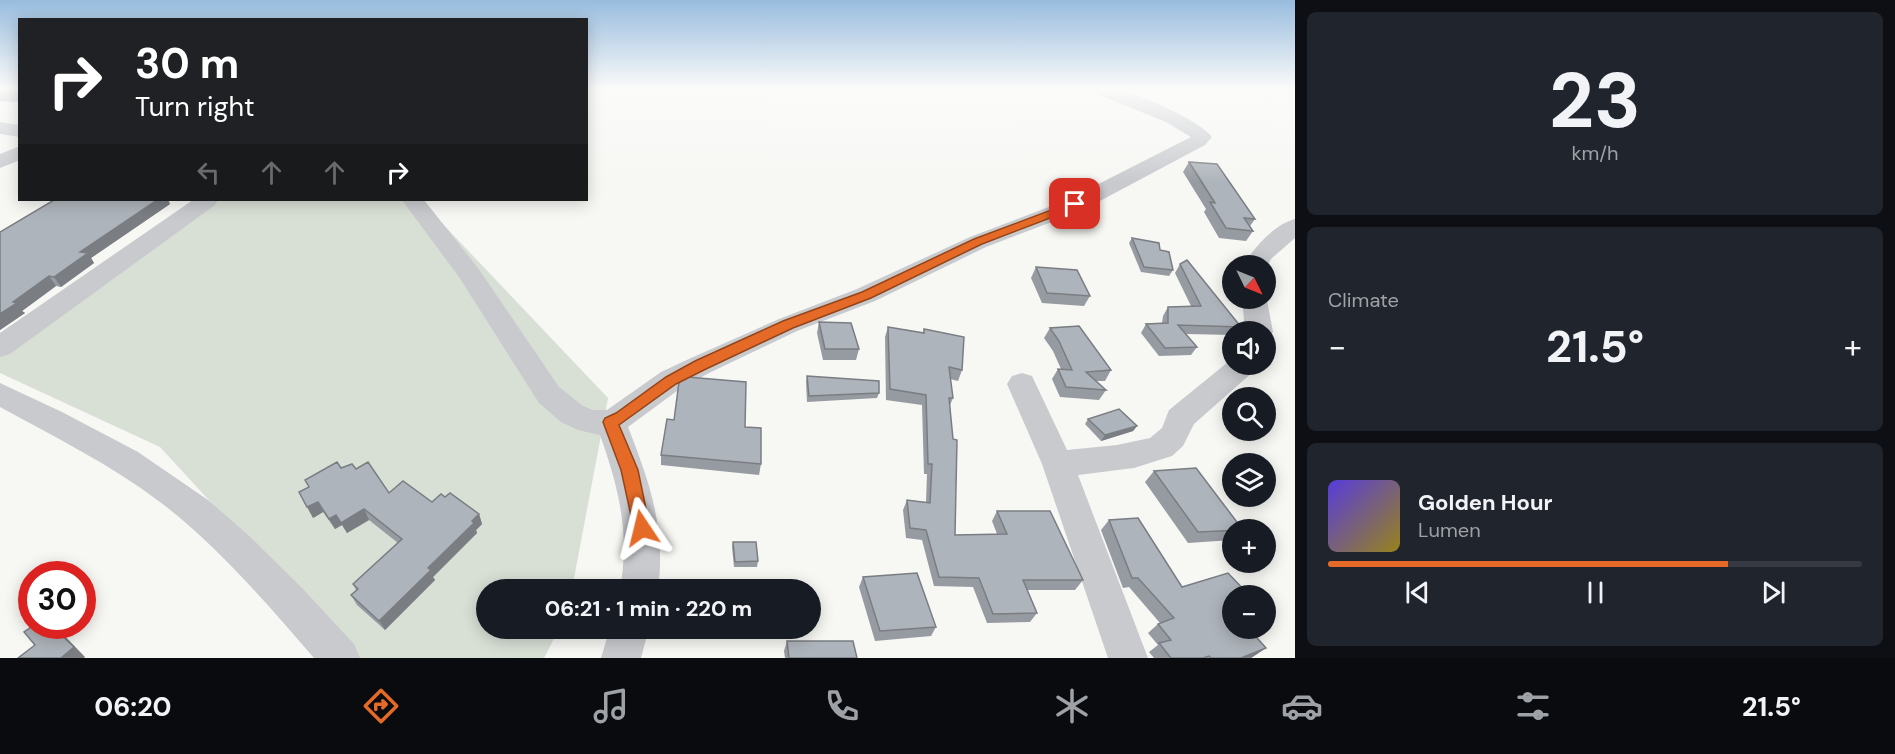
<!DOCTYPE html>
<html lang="en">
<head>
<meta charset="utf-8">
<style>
  :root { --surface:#171b24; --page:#20242c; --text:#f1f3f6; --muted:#9ea1a6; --line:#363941; --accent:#e56a27 }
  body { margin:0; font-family:"DM Sans",sans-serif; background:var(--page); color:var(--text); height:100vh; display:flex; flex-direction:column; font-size:22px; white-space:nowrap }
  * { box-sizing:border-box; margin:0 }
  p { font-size:20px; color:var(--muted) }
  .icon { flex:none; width:33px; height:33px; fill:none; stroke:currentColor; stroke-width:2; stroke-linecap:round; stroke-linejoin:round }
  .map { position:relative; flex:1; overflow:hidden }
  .panel { display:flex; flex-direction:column; gap:12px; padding:12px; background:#0d0f14; width:600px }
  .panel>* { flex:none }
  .banner { position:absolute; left:18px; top:18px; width:570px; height:183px; border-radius:0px; box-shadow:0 3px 15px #0003; background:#202124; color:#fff; overflow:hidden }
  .needle { width:39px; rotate:133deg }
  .controls { position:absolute; left:1222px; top:255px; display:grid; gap:12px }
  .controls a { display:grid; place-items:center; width:54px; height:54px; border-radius:50%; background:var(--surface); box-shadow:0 3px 15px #0003; font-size:30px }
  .speed { position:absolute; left:18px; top:561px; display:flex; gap:12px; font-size:30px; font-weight:700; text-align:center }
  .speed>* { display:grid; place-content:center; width:78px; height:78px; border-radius:50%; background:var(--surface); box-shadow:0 3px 15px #0003; line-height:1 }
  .speed .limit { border:9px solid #d22; background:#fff; color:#111 }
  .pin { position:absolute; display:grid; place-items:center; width:51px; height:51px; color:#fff; margin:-26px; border-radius:12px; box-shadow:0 3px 9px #0006 }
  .me { position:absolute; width:66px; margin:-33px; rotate:350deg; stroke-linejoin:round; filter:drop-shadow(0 0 4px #0008) }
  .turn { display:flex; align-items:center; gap:21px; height:126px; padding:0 18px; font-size:27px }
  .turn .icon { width:78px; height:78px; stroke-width:2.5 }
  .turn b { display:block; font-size:42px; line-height:51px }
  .lanes { display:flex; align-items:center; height:57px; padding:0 18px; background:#0003; justify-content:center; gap:30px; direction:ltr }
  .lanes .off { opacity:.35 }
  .big { font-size:45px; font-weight:700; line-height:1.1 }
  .panel .card { flex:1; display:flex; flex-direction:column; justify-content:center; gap:9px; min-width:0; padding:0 21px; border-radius:9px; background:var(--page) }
  .panel .dial { align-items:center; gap:0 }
  .dial b { font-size:78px; line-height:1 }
  .song { display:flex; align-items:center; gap:18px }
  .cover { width:72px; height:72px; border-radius:9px; background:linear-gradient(135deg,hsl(250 70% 55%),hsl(50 70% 35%)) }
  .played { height:6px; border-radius:3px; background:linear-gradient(90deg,var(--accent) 75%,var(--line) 75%) }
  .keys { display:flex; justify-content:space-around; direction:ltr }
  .heat { display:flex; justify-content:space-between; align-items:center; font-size:33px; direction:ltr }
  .trip { position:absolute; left:476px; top:579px; width:345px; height:60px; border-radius:30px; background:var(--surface); box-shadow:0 3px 15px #0003; font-weight:700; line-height:60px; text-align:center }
  .dock { display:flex; height:96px; justify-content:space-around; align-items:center; background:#090b0e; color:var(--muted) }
  .dock .icon { width:42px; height:42px }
  .dock .active { color:var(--accent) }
  .dock b { font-size:27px; color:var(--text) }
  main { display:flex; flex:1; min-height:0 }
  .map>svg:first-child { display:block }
  .green { fill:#d8dfd5 }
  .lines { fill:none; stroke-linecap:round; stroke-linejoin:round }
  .minor { fill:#c8cace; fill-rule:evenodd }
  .wall { fill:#969ba1 }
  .shaded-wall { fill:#7a7e83 }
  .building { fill:#aeb4bb; stroke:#7a7e83; stroke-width:1.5 }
  .route { fill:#e56a27; stroke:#954519; stroke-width:1.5 }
</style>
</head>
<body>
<main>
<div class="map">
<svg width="1295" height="658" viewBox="0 0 1295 658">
  <rect width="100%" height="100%" fill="#f7f7f4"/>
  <polygon class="green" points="193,200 420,200 608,398 572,589 486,590 486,628 559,629 544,658 354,658 160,447 0,373 0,339"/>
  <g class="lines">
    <g class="minor">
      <path d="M 1094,90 C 1102,90 1111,89 1118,90 C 1138,93 1201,121 1212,137 L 1205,145 L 1083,210 L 986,247 L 875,301 L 797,331 L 711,372 L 681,388 L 628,427 C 650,483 666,529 658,590 L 620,590 C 630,532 619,489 600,435 L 578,430 L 561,422 L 539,403 L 459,277 L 402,200 L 424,200 L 478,268 L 559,387 L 583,406 L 593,410 L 607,410 L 661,372 L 691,358 L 779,319 L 857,289 L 970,237 L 1067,200 L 1191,137 L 1166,122 L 1097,94 Z"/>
      <polygon points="0,122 20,125 20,137 0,134"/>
      <polygon points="20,146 20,160 0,168 0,154"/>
      <polygon points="193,200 218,200 215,205 10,354 0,357 0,333"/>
      <path d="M 1295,219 L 1295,238 L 1271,259 L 1266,268 L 1266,266 L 1243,266 C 1253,248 1275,224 1295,219 Z"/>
      <polygon points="1266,295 1273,332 1266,339 1266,332 1245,332 1242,298 1266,298"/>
      <polygon points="1233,358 1233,364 1258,364 1254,371 1194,424 1183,446 1172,456 1134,468 1078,475 1148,658 1108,658 1042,464 1007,384 1012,376 1022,373 1032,376 1067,450 1117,445 1150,438 1162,428 1169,410"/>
      <path d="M 0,383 L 62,412 L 138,452 L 208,500 L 247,534 L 302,588 L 354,644 L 360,658 L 314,658 C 266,603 218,546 160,502 C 111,465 55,437 0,407 Z"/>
      <polygon points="610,628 649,628 641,658 601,658"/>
    </g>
  </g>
  <g class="wall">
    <polygon points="0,90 20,90 20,102 0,101"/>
    <polygon points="1189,162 1255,219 1250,226 1253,231 1246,241 1219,238 1204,212 1206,209 1183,172"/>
    <polygon points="168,200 170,204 91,258 94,263 61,287 56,286 22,311 25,313 0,330 0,232"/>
    <polygon points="1132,238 1160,250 1173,270 1169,276 1141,272 1129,243"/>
    <polygon points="1180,264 1241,327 1237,332 1233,332 1233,335 1186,334 1197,347 1191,355 1159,356 1141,333 1146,324 1162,323 1163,316 1168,307 1191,306 1175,273"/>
    <polygon points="1036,267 1090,296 1084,306 1042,303 1031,278"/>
    <polygon points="819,322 859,349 856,360 823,360 817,333"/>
    <polygon points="888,327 923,333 924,329 962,370 958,381 950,379 953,398 950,405 955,535 997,534 992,521 997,511 1083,580 1075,590 1027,590 1037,613 1030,622 987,623 973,587 934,586 922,540 906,538 903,510 907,500 926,502 927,474 924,474 922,405 886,400 885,337"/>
    <polygon points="1050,328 1111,370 1105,381 1096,381 1106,390 1099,400 1060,397 1052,379 1058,369 1061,369 1053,351 1044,338"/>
    <polygon points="807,376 879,393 877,398 807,402 806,382"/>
    <polygon points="1088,419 1137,426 1133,431 1101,441 1085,424"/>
    <polygon points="745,427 761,464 759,475 661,465 661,455"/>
    <polygon points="341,468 356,469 389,493 432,502 445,497 479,514 482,524 476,530 477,533 433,577 435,580 385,630 357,605 351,595 356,590 353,584 398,543 369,520 347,533 342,525 335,529 323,512 313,518"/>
    <polygon points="1154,471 1233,530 1233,539 1232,540 1188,543 1145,482"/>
    <polygon points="1109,520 1182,587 1233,628 1266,648 1251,658 1154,658 1149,652 1158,645 1148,633 1158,624 1160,623 1129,587 1123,588 1101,530"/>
    <polygon points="733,542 758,561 757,567 734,567 732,547"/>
    <polygon points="863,577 936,627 931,636 875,641 859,587"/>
    <polygon points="787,641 857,658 785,658 784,651"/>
  </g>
  <g class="shaded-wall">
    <polygon points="157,200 168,200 170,204 91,258 94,263 61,287 54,277 80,252"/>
    <polygon points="49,276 56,286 22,311 25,313 0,330 0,314 13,302"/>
    <polygon points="1137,426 1133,431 1101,441 1105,435"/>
    <polygon points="318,502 323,512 313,518 307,507"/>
    <polygon points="364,509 369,520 347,533 341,523"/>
    <polygon points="479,514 482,524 476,530 477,533 433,577 435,580 385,630 379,621"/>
    <polygon points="336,515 342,525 335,529 329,519"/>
    <polygon points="52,626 54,626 56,627 85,657 84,658 61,658"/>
    <polygon points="1266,648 1251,658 1241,658"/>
  </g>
  <g class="building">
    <rect x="0" y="90" width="20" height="3"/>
    <polygon points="1189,162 1217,164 1255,219 1244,218 1253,231 1226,228 1210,202 1215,203"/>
    <polygon points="54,200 157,200 80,252 88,253 54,277 49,276 13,302 17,303 0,314 0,232"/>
    <polygon points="1132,238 1159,243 1160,250 1169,252 1173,270 1144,267"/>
    <polygon points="1187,260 1241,327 1178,325 1197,347 1165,348 1146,324 1168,323 1168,307 1201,306 1180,264"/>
    <polygon points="1036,267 1077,270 1090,296 1047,293"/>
    <polygon points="819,322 851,323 859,349 825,349"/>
    <polygon points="1079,326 1111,370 1086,372 1106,390 1066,387 1058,369 1072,370 1059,341 1050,328"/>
    <polygon points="888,327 924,333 924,329 964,337 962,370 949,367 953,398 949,398 953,439 957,440 955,535 1007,534 997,511 1050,511 1083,580 1023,580 1037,613 993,614 979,578 939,577 926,530 910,528 907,500 930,503 932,464 928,464 926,395 890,389"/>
    <polygon points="807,376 879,381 879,393 809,396"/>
    <polygon points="687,377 746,382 745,427 761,428 761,464 661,455 667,419 674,420 679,382"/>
    <polygon points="1119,409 1137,426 1105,435 1088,419"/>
    <polygon points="337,462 341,468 352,464 356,469 368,462 389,493 403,481 432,502 441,494 445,497 450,493 479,514 472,521 474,523 428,568 431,570 379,621 351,595 358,589 353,584 402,539 364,509 341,523 336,515 329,519 318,502 307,507 299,492 309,487 305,480"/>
    <polygon points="1196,468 1243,530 1198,532 1154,471"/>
    <polygon points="1138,518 1182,587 1228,573 1250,596 1233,596 1233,628 1248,628 1266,648 1241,658 1211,658 1209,656 1203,658 1171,658 1159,643 1171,640 1158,624 1174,618 1138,578 1132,578 1109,520"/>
    <polygon points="733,542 756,542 758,561 735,562"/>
    <polygon points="917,573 936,627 880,631 863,577"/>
    <polygon points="33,626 52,626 74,647 61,658 18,658 35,645 24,632"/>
    <polygon points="787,641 853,641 857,658 789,658"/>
  </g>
  <linearGradient id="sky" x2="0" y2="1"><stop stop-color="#98bcde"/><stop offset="0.49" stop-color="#fbfbfa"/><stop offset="1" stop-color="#fbfbfa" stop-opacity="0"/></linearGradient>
  <rect width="1295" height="182" fill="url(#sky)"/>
  <polygon class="route" points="1075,201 1079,202 1079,207 982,244 871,298 793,328 706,369 676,384 619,425 638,470 650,528 648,534 642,536 635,534 621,470 603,422 605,418 616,413 666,377 695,361 783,321 862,292 974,239"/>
</svg>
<div class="controls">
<a><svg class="needle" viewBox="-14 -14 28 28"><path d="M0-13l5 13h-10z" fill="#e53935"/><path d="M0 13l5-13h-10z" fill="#9ea1a6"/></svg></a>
<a><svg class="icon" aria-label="sound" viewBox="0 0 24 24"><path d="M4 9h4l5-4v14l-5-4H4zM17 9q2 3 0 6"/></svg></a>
<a><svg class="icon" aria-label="search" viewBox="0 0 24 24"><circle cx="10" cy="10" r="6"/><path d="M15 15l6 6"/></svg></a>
<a><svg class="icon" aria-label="layers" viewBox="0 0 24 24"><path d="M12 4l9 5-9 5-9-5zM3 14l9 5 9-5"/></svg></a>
<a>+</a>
<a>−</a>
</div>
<div class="speed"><div class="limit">30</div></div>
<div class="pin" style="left:1075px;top:204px;background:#d93025"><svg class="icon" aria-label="arrive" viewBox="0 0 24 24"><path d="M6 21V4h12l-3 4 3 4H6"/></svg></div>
<svg class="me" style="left:642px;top:528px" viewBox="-20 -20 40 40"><path d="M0-17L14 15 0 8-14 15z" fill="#e56a27" stroke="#fff" stroke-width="4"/></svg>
<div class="trip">06:21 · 1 min · 220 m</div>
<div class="banner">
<div class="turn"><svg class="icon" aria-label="right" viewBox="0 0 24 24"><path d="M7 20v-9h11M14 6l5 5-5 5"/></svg><div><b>30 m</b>Turn right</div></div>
<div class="lanes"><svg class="icon off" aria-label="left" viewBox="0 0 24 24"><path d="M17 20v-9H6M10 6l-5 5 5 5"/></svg><svg class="icon off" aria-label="ahead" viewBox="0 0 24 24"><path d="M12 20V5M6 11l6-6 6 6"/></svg><svg class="icon off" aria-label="ahead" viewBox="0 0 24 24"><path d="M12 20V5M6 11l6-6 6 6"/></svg><svg class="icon" aria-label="right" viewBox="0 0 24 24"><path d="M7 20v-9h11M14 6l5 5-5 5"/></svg></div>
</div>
</div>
<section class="panel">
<div class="card dial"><b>23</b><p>km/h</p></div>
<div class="card"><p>Climate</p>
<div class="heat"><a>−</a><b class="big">21.5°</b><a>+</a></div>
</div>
<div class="card">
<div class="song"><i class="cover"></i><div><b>Golden Hour</b><p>Lumen</p></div></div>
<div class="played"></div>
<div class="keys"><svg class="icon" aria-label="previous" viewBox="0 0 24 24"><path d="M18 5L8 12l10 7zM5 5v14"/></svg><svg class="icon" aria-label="pause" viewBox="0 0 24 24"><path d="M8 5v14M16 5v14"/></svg><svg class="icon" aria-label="next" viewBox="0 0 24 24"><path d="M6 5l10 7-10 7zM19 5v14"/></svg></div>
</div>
</section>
</main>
<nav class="dock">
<b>06:20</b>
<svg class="icon active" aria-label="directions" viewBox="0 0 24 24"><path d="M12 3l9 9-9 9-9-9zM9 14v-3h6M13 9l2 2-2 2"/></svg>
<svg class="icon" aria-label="music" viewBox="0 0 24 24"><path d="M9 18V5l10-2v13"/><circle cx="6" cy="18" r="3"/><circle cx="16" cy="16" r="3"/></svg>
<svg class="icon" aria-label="phone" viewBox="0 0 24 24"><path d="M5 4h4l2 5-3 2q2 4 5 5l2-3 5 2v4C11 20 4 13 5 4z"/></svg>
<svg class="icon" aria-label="climate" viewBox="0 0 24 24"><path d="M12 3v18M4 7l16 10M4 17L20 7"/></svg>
<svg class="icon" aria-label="car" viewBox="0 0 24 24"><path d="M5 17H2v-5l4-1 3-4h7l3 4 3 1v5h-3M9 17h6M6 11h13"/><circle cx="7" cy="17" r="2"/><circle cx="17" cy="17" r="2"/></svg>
<svg class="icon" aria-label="filters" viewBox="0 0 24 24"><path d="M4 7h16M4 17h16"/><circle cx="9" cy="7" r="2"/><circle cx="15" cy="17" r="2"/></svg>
<b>21.5°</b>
</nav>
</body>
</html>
